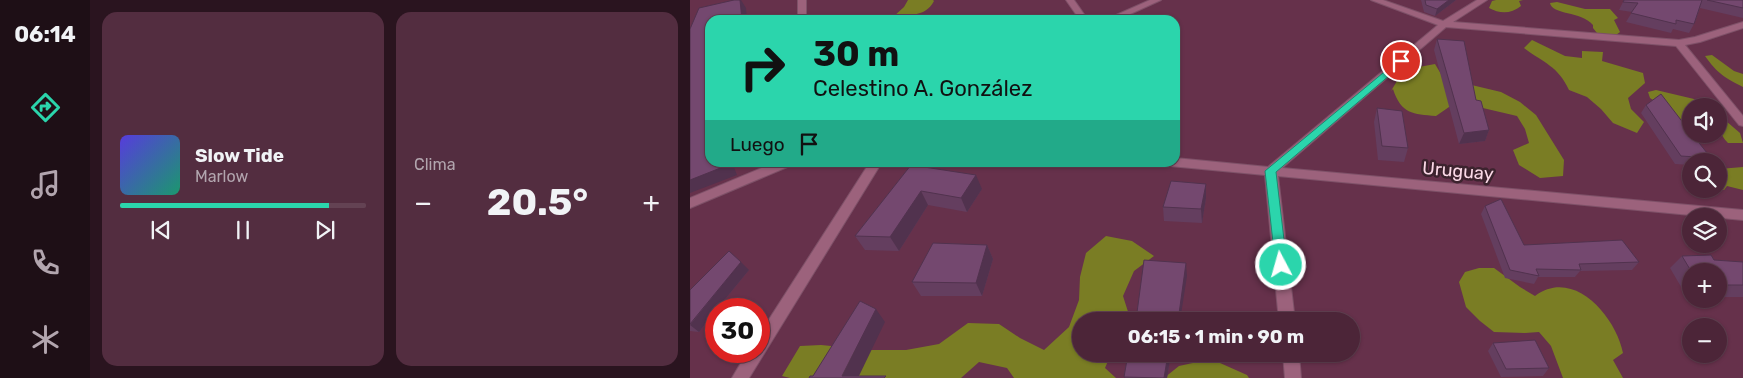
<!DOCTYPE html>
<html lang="es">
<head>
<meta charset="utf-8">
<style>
  :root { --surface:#4c2538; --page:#532d40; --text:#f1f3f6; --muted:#b2a5ae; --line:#634253; --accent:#2bd5ac }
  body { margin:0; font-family:Rubik,sans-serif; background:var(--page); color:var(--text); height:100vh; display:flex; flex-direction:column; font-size:19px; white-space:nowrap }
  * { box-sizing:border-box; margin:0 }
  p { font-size:16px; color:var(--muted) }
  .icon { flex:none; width:28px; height:28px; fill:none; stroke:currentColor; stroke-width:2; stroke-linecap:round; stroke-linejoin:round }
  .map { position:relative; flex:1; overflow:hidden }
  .details { display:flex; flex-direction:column; gap:12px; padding:12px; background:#2a141f; width:600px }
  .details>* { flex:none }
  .hud { position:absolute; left:15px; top:15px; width:475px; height:152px; border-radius:15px; box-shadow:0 1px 4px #0004,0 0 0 1px var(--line); background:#2bd5ac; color:#111; overflow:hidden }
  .buttons { position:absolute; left:992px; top:98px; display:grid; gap:10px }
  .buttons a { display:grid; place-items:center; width:45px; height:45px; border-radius:50%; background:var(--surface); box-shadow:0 1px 4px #0004,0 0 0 1px var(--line); font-size:25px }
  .speed { position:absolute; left:15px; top:298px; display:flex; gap:10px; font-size:25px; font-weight:700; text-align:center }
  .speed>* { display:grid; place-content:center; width:65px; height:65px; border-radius:50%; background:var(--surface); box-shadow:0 1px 4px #0004,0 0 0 1px var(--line); line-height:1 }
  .speed .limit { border:8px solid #d22; background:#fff; color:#111 }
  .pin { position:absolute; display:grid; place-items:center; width:42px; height:42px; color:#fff; margin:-21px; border:2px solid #fff; border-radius:50%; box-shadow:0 1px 5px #0007 }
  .me { position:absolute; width:55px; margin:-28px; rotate:354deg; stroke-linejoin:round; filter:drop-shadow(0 0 4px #0008) }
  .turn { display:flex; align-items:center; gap:18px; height:105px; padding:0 25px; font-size:22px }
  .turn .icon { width:65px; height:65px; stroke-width:2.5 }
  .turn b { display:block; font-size:35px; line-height:42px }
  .then { display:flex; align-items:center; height:48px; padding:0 25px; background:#0003; gap:10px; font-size:19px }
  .big { font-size:38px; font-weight:700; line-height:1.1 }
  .details .widget { flex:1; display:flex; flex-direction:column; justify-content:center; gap:8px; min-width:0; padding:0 18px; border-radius:15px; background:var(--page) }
  .song { display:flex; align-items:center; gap:15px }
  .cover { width:60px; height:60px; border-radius:8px; background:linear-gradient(135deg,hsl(250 70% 55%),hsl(160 70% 35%)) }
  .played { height:5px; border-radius:2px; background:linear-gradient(90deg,var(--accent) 85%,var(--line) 85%) }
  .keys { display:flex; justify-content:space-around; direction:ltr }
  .heat { display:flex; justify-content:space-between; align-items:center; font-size:28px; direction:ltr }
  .details .tiles { flex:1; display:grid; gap:12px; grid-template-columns:repeat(2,1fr) }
  .trip { position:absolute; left:382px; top:312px; width:288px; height:50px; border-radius:25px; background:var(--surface); box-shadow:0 1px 4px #0004,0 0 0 1px var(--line); font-weight:700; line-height:50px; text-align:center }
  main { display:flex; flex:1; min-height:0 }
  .dock { display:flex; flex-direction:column; width:90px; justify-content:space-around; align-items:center; background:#1e0f16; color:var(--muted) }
  .dock .icon { width:35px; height:35px }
  .dock .selected { color:var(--accent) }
  .dock b { font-size:22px; color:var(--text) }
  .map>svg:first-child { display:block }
  .forest { fill:#7a7d24 }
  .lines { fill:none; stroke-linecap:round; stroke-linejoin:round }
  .minor-casing { stroke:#7e5168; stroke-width:2 }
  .minor { fill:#9c627c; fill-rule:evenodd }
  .wall { fill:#643e5f }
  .shaded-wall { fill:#51324e }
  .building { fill:#74486f; stroke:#51324e }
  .route { fill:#2bd5ac; stroke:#1c8a70 }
  .labels { text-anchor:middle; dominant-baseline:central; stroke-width:5; stroke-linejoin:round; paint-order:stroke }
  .street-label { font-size:18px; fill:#fbd9e7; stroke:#3c232e }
</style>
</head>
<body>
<main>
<nav class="dock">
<b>06:14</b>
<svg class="icon selected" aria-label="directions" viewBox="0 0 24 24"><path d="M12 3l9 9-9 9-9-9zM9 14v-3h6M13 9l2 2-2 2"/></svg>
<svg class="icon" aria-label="music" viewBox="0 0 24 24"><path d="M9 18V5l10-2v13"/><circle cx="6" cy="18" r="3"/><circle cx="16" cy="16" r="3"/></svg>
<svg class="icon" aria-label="phone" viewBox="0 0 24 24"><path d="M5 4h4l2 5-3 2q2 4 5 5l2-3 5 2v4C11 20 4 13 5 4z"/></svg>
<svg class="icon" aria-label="climate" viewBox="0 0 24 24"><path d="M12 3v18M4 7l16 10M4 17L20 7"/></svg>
</nav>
<section class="details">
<div class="tiles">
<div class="widget">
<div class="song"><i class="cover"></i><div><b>Slow Tide</b><p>Marlow</p></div></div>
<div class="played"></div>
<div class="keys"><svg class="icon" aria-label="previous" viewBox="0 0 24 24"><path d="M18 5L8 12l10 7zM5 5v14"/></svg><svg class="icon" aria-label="pause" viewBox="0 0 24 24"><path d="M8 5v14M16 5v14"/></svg><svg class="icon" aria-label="next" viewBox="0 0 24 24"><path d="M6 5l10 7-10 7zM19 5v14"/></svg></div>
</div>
<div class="widget"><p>Clima</p>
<div class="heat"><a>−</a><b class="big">20.5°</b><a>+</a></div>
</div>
</div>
</section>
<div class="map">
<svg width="1053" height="378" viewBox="0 0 1053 378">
  <rect width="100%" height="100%" fill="#66314b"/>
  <g class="forest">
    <path d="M 218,0 L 243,0 L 244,1 C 235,18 218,14 203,17 L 214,7 Z"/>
    <path d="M 806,0 L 833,0 L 829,1 L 831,6 C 821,14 810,14 799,8 L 802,1 Z"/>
    <path d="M 867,2 L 895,9 L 920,9 L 928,18 L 924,20 L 930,32 L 926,35 L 907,33 L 903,28 L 903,25 C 891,11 862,15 860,3 Z"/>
    <path d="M 842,40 L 875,56 L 892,58 L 892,51 L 913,52 L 912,61 L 953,73 L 955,83 L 938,98 L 941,109 L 954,122 L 947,133 L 923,123 L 911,109 L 897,97 L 879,90 C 868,66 854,63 834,48 Z"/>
    <path d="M 1022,55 L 1044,71 L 1053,74 L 1053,87 C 1035,78 1027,73 1015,56 Z"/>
    <path d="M 745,64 L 751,74 L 769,82 L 811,92 L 830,102 L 846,115 L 874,160 L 873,176 L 850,178 L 829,165 L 823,150 L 839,143 L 835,129 L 827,116 L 780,105 L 759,107 L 746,116 C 723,114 711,114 703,89 L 701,91 L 707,81 L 724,76 L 729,67 Z"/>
    <polygon points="966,90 1004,99 1016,106 1001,106 1001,118 994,119 1001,129 1001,134 1005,134 1011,140 1005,140 979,111 960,98 958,92"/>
    <path d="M 1029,115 L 1050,133 L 1053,143 L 1038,143 C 1029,134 1029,127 1029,115 Z"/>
    <polygon points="1053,167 1053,190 1037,186 1034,190 1023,189 1029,189 1029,169"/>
    <polygon points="416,236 442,241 464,256 444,271 433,296 440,318 438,321 391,321 391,354 421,354 415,368 426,378 324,378 317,368 289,362 271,378 100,378 92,376 110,346 131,345 182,350 216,350 249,344 278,323 309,324 330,338 354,350 379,327 389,300 390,277 396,253"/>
    <path d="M 789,268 L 804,268 L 830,287 L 845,296 C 884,267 926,317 933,353 L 923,360 L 933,378 L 873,378 L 861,346 L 849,332 L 835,333 L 804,332 L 790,321 L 776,307 L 769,282 L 775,272 Z"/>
    <polygon points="521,359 557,375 559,378 474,378 489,366"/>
  </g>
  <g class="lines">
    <defs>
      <g id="minor">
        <rect x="108" y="0" width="8" height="20"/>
        <polygon points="376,0 384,0 398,20 390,20"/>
        <polygon points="460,0 471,0 427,20 415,20"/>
        <polygon points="681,0 693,0 753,21 787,0 797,0 763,22 989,40 1005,37 1053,22 1053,28 1010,42 995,45 1053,116 1053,126 1049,125 986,46 756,27 592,168 1053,210 1053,220 588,176 605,321 589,321 575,175 480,166 474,162 485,162 485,158 578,167 748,25"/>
        <polygon points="86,162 104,162 102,165 0,208 0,198"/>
        <polygon points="180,162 192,162 59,378 42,378 58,351 69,351 69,335"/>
        <polygon points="593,354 609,354 611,378 595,378"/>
      </g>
    </defs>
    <use href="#minor" class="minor-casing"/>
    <use href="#minor" class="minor"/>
  </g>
  <g class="wall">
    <polygon points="731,0 766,0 745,16 734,12"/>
    <polygon points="934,0 1053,0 1053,18 1010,8 1004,24 999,33 983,29 981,33 936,22 942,12 929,10"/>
    <polygon points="747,39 786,100 799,130 795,141 769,144 744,50"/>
    <polygon points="956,105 1021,158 1019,161 1001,161 1001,165 985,164 951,113"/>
    <polygon points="687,108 718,148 714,162 688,160 684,122"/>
    <polygon points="221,165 292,189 277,212 238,205 209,251 175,250 165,236"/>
    <polygon points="516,184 516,198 512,223 474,221 473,207"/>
    <polygon points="795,206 834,245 949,262 942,270 890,271 885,277 848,277 844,284 815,278 791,214"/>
    <polygon points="297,245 303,259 292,296 231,296 222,282"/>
    <polygon points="992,256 1024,260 1053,262 1053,297 1029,297 1029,271 1001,271 1001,297 997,297 980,268"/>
    <polygon points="59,270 27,309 26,309 26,310 9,332 0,331 0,290"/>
    <polygon points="803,343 859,368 853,376 811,377 798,351"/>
    <polygon points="438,354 570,354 569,358 480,360 477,378 435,378"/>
  </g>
  <g class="shaded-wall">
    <polygon points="50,0 51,0 56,8 57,20 52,20"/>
    <polygon points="759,0 766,0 745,16 747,9"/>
    <polygon points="799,130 795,141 769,144 774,133"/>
    <polygon points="37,162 42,162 47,175 0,193 0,180"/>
    <polygon points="286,175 292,189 277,212 271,198"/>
    <polygon points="516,184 516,198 512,223 511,209"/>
    <polygon points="231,191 238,205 209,251 200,237"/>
    <polygon points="297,245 303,259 292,296 286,283"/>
    <polygon points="51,262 59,270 27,309 26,309 26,310 9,332 0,325"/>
    <polygon points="496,263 497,276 490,321 488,321"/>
    <polygon points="186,309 195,322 168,378 152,376"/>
    <polygon points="478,354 479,354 480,360 477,378 474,378"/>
  </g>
  <g class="building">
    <polygon points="44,0 50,0 52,20 20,20 20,162 37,162 38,165 0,180 0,29 9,8"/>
    <polygon points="735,0 759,0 747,9 736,5"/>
    <polygon points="934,0 1012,0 1004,24 986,20 986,24 941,13 948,3 933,2"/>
    <polygon points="1017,0 1053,0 1053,8"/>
    <polygon points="747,39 774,41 786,100 791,101 799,130 774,133"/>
    <polygon points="971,94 1001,133 1001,134 1002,134 1021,158 991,156 956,105"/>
    <polygon points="687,108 712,111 718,148 692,146"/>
    <polygon points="221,165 286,175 271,198 231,191 200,237 165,236"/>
    <polygon points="481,181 516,184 511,209 473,207"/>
    <polygon points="811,199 834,245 932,240 949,262 889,264 891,270 846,269 849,276 820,270 795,206"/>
    <polygon points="243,243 297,245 286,283 222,282"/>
    <polygon points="39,251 51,262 0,324 0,290"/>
    <polygon points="1021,255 1024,260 1053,262 1053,285 1029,285 1029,271 1001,271 992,256"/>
    <polygon points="454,260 496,263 488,321 444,321 444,320 446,320"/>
    <polygon points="170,301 186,309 152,376 196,376 194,378 119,378 120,376 123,376"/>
    <polygon points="845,340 859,368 816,369 803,343"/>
    <polygon points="438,354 478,354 474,378 434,377"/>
  </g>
  <polygon class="route" points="711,58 714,59 714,63 586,172 597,265 595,269 591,270 586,269 575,171"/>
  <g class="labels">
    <g class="street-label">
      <text transform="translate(768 171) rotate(5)">Uruguay</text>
    </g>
  </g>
</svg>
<div class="buttons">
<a><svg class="icon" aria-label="sound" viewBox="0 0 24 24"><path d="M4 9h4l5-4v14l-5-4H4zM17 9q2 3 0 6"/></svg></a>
<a><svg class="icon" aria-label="search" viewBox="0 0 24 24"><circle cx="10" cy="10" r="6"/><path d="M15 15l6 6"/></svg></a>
<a><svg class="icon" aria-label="layers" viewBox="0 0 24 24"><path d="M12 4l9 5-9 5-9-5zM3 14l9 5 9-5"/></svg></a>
<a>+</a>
<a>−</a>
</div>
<div class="speed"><div class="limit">30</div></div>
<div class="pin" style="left:711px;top:61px;background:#d93025"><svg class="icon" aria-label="arrive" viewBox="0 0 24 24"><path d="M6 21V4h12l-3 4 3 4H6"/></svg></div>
<svg class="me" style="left:591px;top:265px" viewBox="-20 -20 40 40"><circle r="17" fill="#2bd5ac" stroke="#fff" stroke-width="3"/><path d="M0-11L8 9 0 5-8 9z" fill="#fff"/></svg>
<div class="trip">06:15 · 1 min · 90 m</div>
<div class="hud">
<div class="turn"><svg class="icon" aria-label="right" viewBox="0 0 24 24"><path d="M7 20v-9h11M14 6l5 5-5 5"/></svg><div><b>30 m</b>Celestino A. González</div></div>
<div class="then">Luego<svg class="icon" aria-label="arrive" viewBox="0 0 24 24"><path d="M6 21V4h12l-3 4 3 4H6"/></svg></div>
</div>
</div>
</main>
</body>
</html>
